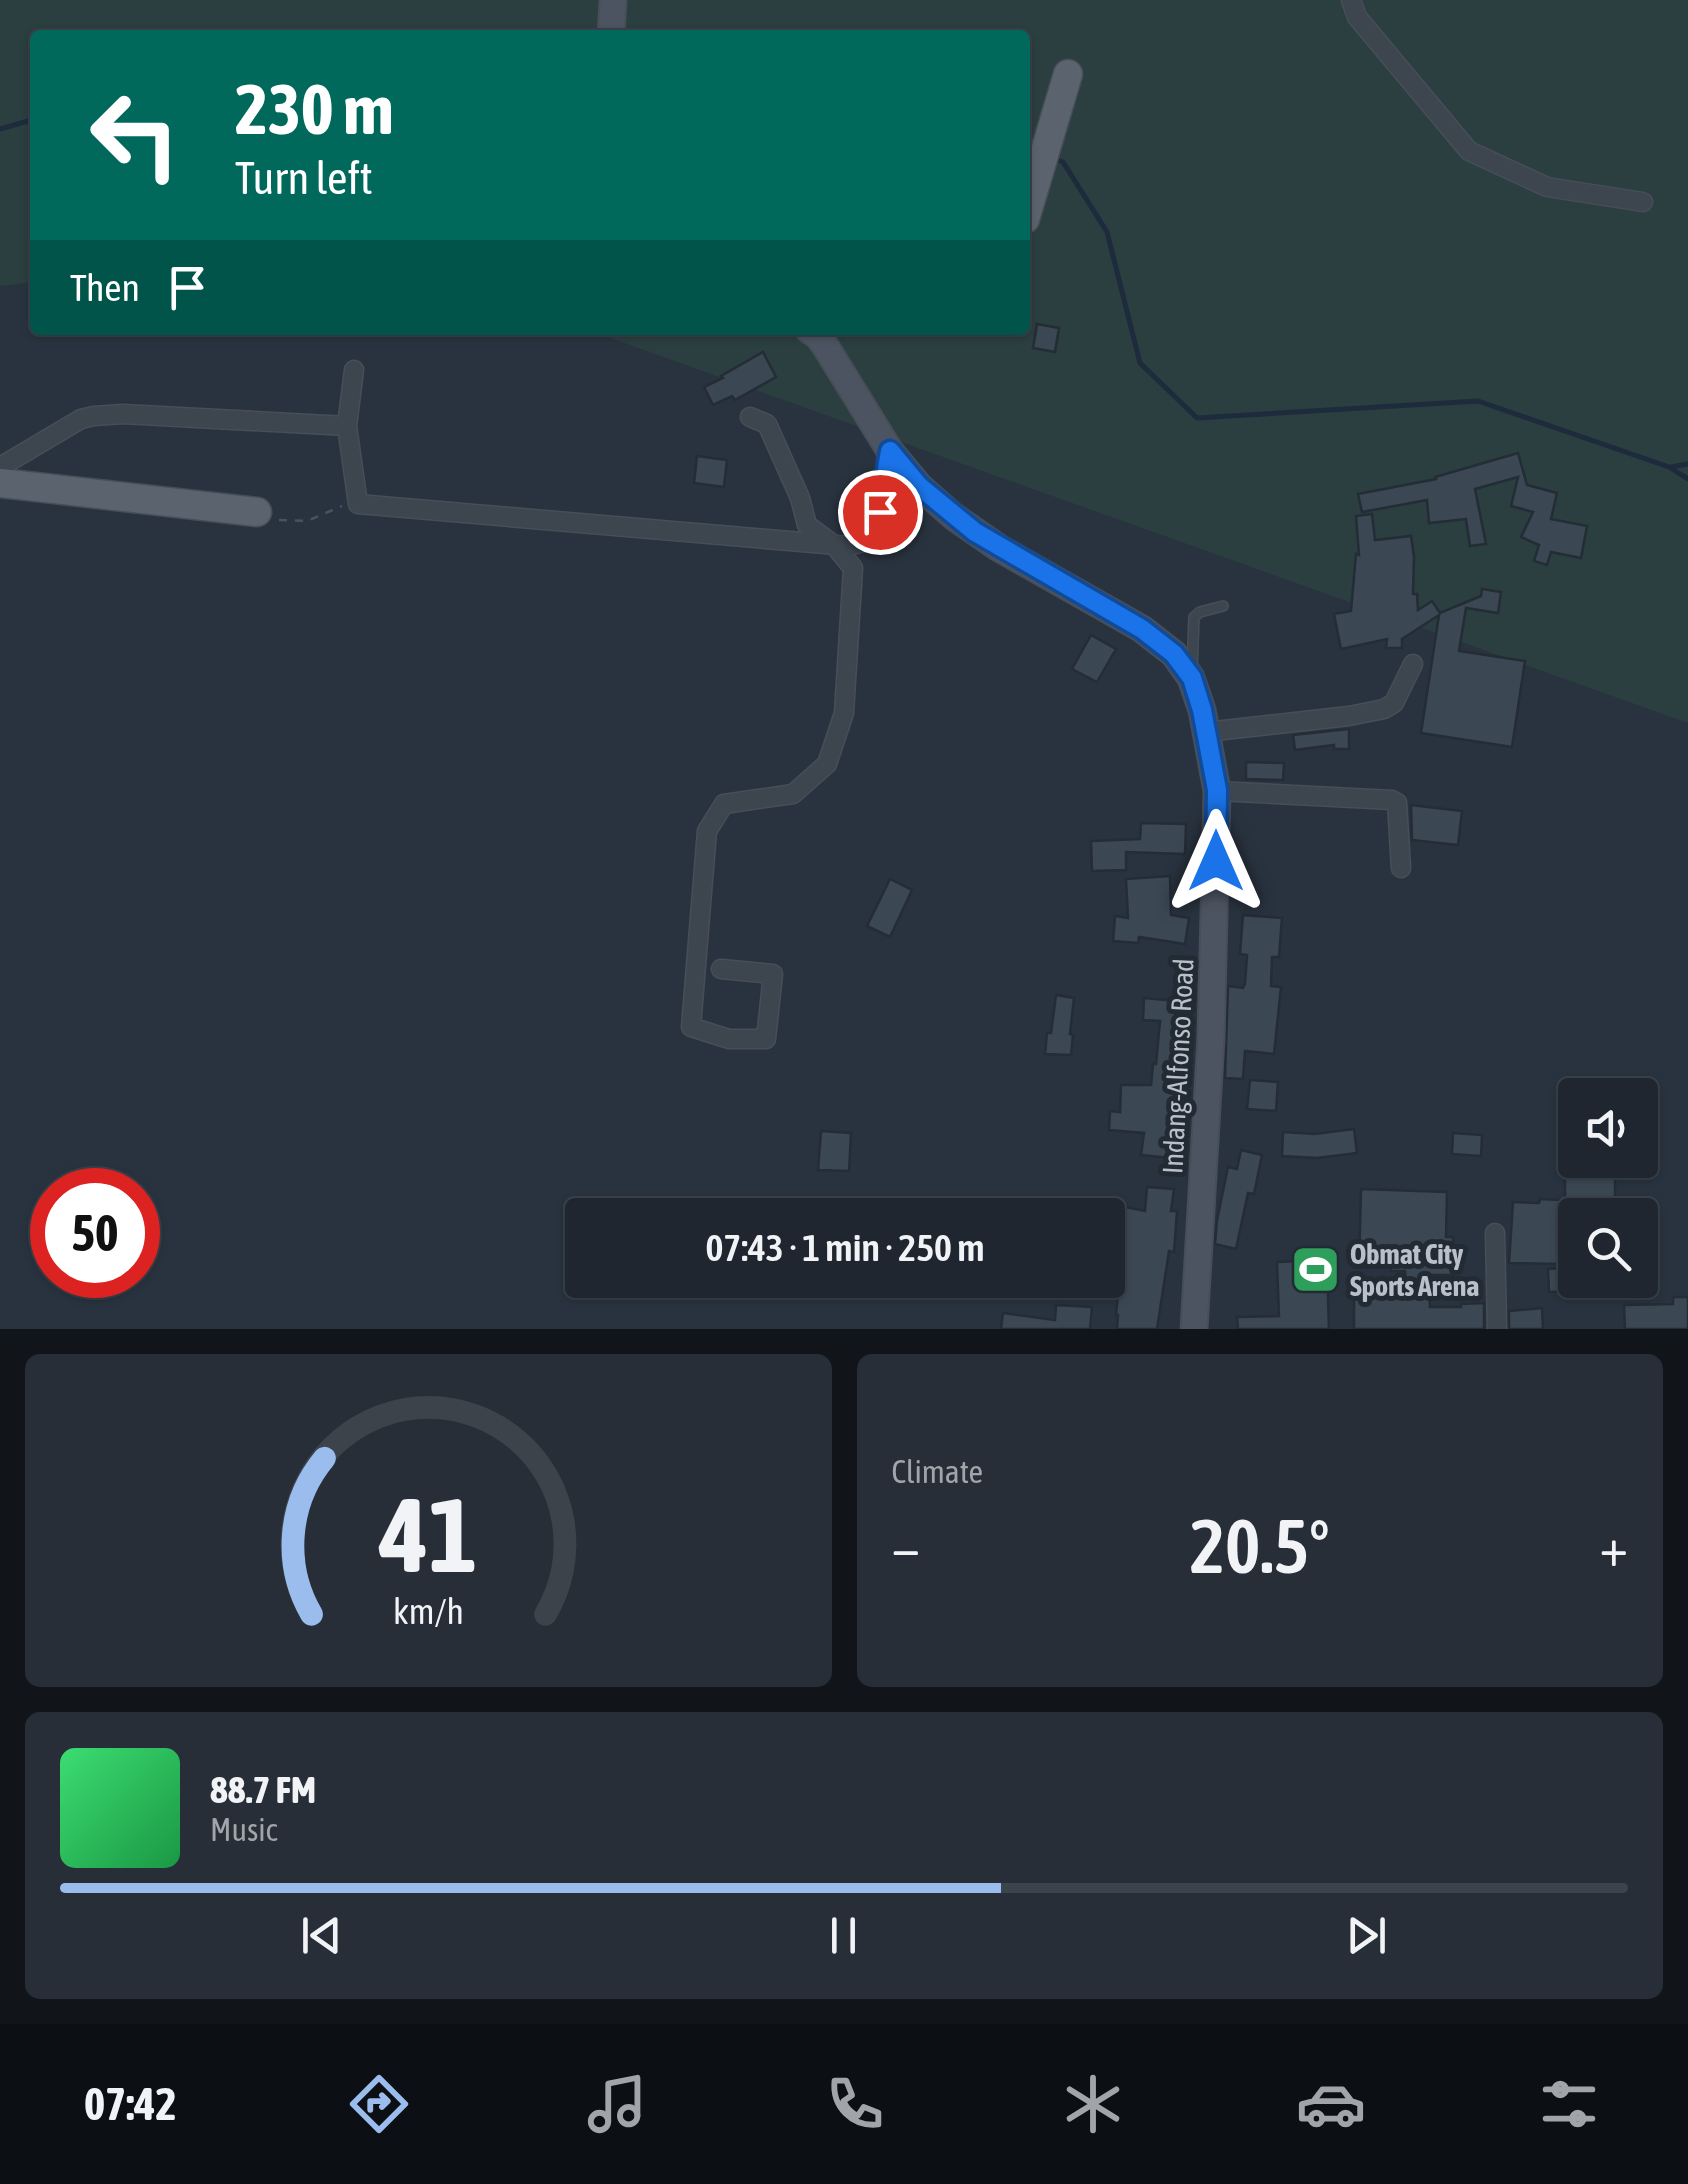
<!DOCTYPE html>
<html lang="en">
<head>
<meta charset="utf-8">
<style>
  :root { --surface:#1f262f; --page:#272e37; --text:#f1f3f6; --muted:#a1a5aa; --line:#3c434b; --accent:#9bbded }
  body { margin:0; font-family:"Asap Condensed",sans-serif; background:var(--page); color:var(--text); height:100vh; display:flex; flex-direction:column; font-size:38px; white-space:nowrap }
  * { box-sizing:border-box; margin:0 }
  p { font-size:32px; color:var(--muted) }
  .icon { flex:none; width:55px; height:55px; fill:none; stroke:currentColor; stroke-width:2; stroke-linecap:round; stroke-linejoin:round }
  .map { position:relative; height:1329px; overflow:hidden }
  .sheet { display:flex; flex-direction:column; gap:25px; padding:25px; background:#11151a; flex:1 }
  .sheet>* { flex:none }
  .top-card { position:absolute; left:30px; top:30px; width:1000px; height:305px; border-radius:10px; box-shadow:0 2px 8px #0004,0 0 0 2px var(--line); background:#00695c; color:#fff; overflow:hidden }
  .controls { position:absolute; left:1558px; top:1078px; display:grid; gap:20px }
  .controls a { display:grid; place-items:center; width:100px; height:100px; border-radius:10px; background:var(--surface); box-shadow:0 2px 8px #0004,0 0 0 2px var(--line); font-size:50px }
  .speed { position:absolute; left:30px; top:1168px; display:flex; gap:20px; font-size:50px; font-weight:700; text-align:center }
  .speed>* { display:grid; place-content:center; width:130px; height:130px; border-radius:50%; background:var(--surface); box-shadow:0 2px 8px #0004,0 0 0 2px var(--line); line-height:1 }
  .speed .limit { border:15px solid #d22; background:#fff; color:#111 }
  .pin { position:absolute; display:grid; place-items:center; width:85px; height:85px; color:#fff; margin:-42px; border:5px solid #fff; border-radius:50%; box-shadow:0 2px 10px #0007 }
  .me { position:absolute; width:110px; margin:-55px; rotate:0deg; stroke-linejoin:round; filter:drop-shadow(0 0 8px #0008) }
  .turn { display:flex; align-items:center; gap:35px; height:210px; padding:0 40px; font-size:45px }
  .turn .icon { width:130px; height:130px; stroke-width:2.5 }
  .turn b { display:block; font-size:70px; line-height:85px }
  .then { display:flex; align-items:center; height:95px; padding:0 40px; background:#0003; gap:20px; font-size:38px }
  .big { font-size:75px; font-weight:600; line-height:1.1 }
  .sheet .card { flex:1; display:flex; flex-direction:column; justify-content:center; gap:15px; min-width:0; padding:0 35px; border-radius:15px; background:var(--page) }
  .sheet .dial { align-items:center; gap:0 }
  .dial svg { height:260px; overflow:visible; fill:none; stroke:var(--line); stroke-width:7; stroke-linecap:round; text-anchor:middle }
  .dial text { fill:var(--text); stroke:none }
  .song { display:flex; align-items:center; gap:30px }
  .cover { width:120px; height:120px; border-radius:15px; background:linear-gradient(135deg,hsl(140 70% 55%),hsl(140 70% 35%)) }
  .played { height:10px; border-radius:5px; background:linear-gradient(90deg,var(--accent) 60%,var(--line) 60%) }
  .keys { display:flex; justify-content:space-around; direction:ltr }
  .heat { display:flex; justify-content:space-between; align-items:center; font-size:55px; direction:ltr }
  .sheet .tiles { flex:1; display:grid; gap:25px; grid-template-columns:1fr 1fr }
  .card:last-child { grid-column:span 2 }
  .trip { position:absolute; left:565px; top:1198px; width:560px; height:100px; border-radius:10px; background:var(--surface); box-shadow:0 2px 8px #0004,0 0 0 2px var(--line); font-weight:600; line-height:100px; text-align:center }
  .tabs { display:flex; height:160px; justify-content:space-around; align-items:center; background:#0c0f13; color:var(--muted) }
  .tabs .icon { width:70px; height:70px }
  .tabs .current { color:var(--accent) }
  .tabs b { font-size:45px; color:var(--text) }
  .map>svg:first-child { display:block }
  .green { fill:#2b3e40 }
  .lines { fill:none; stroke-linecap:round; stroke-linejoin:round }
  .stream { stroke:#1d2b3c; stroke-width:5 }
  .building { fill:#3c4754; stroke:#242c36; stroke-width:2.5 }
  .service-casing { stroke:#474e58; stroke-width:12 }
  .minor-casing { stroke:#474e58; stroke-width:21 }
  .secondary-casing { stroke:#474e58; stroke-width:29 }
  .primary-casing { stroke:#474e58; stroke-width:31 }
  .path { stroke:#445758; stroke-width:2.5; stroke-dasharray:8 8; stroke-linecap:butt }
  .service { stroke:#3d454f; stroke-width:9 }
  .minor { stroke:#3d454f; stroke-width:18 }
  .secondary { stroke:#4c5461; stroke-width:25 }
  .primary { stroke:#5b646e; stroke-width:28 }
  .route-casing { stroke:#114b97; stroke-width:25 }
  .route { stroke:#1a73e8; stroke-width:18 }
  .labels { text-anchor:middle; dominant-baseline:central; stroke-width:10; stroke-linejoin:round; paint-order:stroke }
  .street-label { font-size:28px; fill:#bac0c9; stroke:#222a34 }
  .poi-label { font-size:28px; font-weight:bold; fill:#bac0c9; stroke:#222a34; text-anchor:start }
</style>
</head>
<body>
<div class="map">
<svg width="1688" height="1329" viewBox="0 0 1688 1329">
  <rect width="100%" height="100%" fill="#29333f"/>
  <polygon class="green" points="0,0 1688,0 1688,723 588,330 1025,330 1025,35 35,35 35,282 0,286"/>
  <g class="lines">
    <g class="stream">
      <polyline points="0,129 35,119"/>
      <polyline points="1054,159 1063,162 1107,232 1140,363 1197,418 1478,401 1669,467 1688,479"/>
      <polyline points="1671,467 1688,464"/>
    </g>
  </g>
  <g class="building">
    <polygon points="1037,324 1059,328 1055,352 1033,348"/>
    <polygon points="763,352 776,377 735,400 732,396 713,405 704,387 723,378 721,376"/>
    <polygon points="1518,453 1527,485 1557,493 1551,519 1587,526 1581,558 1551,552 1547,565 1534,561 1539,545 1521,537 1533,512 1511,506 1518,477 1475,489 1486,544 1470,546 1466,519 1429,523 1427,500 1362,512 1358,494 1436,479 1435,477"/>
    <polygon points="697,456 727,460 724,487 694,483"/>
    <polygon points="1372,514 1375,540 1411,536 1414,557 1413,594 1417,594 1418,610 1432,601 1440,613 1481,596 1482,589 1501,592 1498,613 1466,608 1459,651 1525,661 1512,747 1421,733 1439,615 1402,639 1402,648 1386,648 1387,639 1341,649 1334,614 1351,611 1356,554 1359,555 1356,516"/>
    <polygon points="1091,635 1116,649 1097,682 1072,669"/>
    <polygon points="1349,729 1349,749 1334,749 1334,745 1295,750 1293,735"/>
    <polygon points="1246,762 1284,763 1283,780 1246,779"/>
    <polygon points="1411,805 1462,811 1458,845 1412,840"/>
    <polygon points="1141,823 1186,824 1185,854 1126,852 1126,870 1092,871 1091,841 1140,839"/>
    <polygon points="1170,876 1171,915 1189,918 1185,944 1139,937 1138,943 1113,941 1115,916 1128,918 1126,879"/>
    <polygon points="890,879 912,890 890,937 867,926"/>
    <polygon points="1243,915 1282,918 1279,957 1272,957 1271,986 1281,987 1274,1054 1245,1051 1243,1079 1225,1078 1228,986 1243,988 1245,984 1247,955 1240,954"/>
    <polygon points="1056,995 1074,998 1070,1034 1073,1035 1071,1055 1045,1054 1047,1033 1051,1033"/>
    <polygon points="1144,998 1177,1001 1174,1032 1187,1033 1185,1057 1179,1057 1174,1110 1178,1110 1175,1137 1183,1138 1180,1159 1141,1155 1144,1133 1109,1130 1110,1111 1120,1112 1121,1085 1151,1085 1153,1064 1156,1064 1160,1021 1143,1020"/>
    <polygon points="1250,1080 1278,1082 1276,1111 1247,1109"/>
    <polygon points="1354,1129 1357,1153 1317,1158 1282,1156 1283,1132 1315,1134"/>
    <polygon points="821,1131 851,1133 849,1171 818,1170"/>
    <polygon points="1453,1133 1482,1135 1481,1156 1452,1154"/>
    <polygon points="1241,1150 1262,1155 1254,1194 1248,1193 1236,1249 1215,1244 1217,1220 1228,1167 1237,1169"/>
    <polygon points="1569,1160 1595,1160 1596,1173 1615,1173 1615,1200 1565,1201 1565,1178 1570,1178"/>
    <polygon points="1147,1187 1174,1189 1171,1211 1177,1211 1174,1252 1169,1251 1157,1329 1117,1329 1118,1315 1116,1315 1119,1284 1108,1283 1108,1244 1118,1246 1126,1207 1145,1211"/>
    <polygon points="1361,1189 1447,1192 1446,1237 1453,1237 1453,1275 1428,1275 1430,1307 1461,1307 1461,1304 1484,1303 1484,1329 1354,1329 1354,1293 1407,1297 1405,1271 1391,1271 1391,1267 1359,1267"/>
    <polygon points="1540,1199 1561,1200 1559,1229 1557,1229 1559,1264 1509,1263 1513,1202 1539,1203"/>
    <polygon points="1327,1260 1329,1329 1238,1329 1237,1317 1279,1316 1277,1262"/>
    <polygon points="1563,1268 1563,1271 1575,1270 1575,1291 1549,1292 1548,1269"/>
    <polygon points="1673,1297 1688,1297 1688,1329 1625,1329 1624,1305 1673,1304"/>
    <polygon points="1056,1305 1092,1307 1090,1329 1001,1329 1003,1313 1055,1320"/>
    <polygon points="1542,1308 1543,1329 1509,1329 1509,1311"/>
  </g>
  <g class="lines">
    <defs>
      <polyline id="service" points="1192,671 1194,617 1200,612 1223,606"/>
      <g id="minor">
        <polyline points="1351,0 1357,17 1469,151 1547,187 1643,202"/>
        <polyline points="354,370 347,426 358,504 848,546 863,542 875,531 890,451"/>
        <polyline points="0,467 81,419 94,416 123,414 347,426"/>
        <polyline points="1206,732 1349,716 1384,709 1394,703 1413,664"/>
        <polyline points="1217,791 1392,800 1397,803 1401,868"/>
        <polyline points="721,969 773,974 766,1039 729,1039 691,1027 707,831 724,804 793,794 827,764 844,713 853,568 835,546 807,525 800,498 767,424 750,417"/>
        <polyline points="1495,1233 1497,1329"/>
      </g>
      <g id="secondary">
        <polyline points="611,35 613,0"/>
        <polyline points="809,330 818,336 824,344 890,451 919,486 953,516 999,548 1142,629 1174,654 1191,678 1202,710 1217,791 1211,1038 1194,1329"/>
      </g>
      <g id="primary">
        <polyline points="1025,219 1068,74"/>
        <polyline points="0,483 257,512"/>
      </g>
    </defs>
    <use href="#service" class="service-casing"/>
    <use href="#minor" class="minor-casing"/>
    <use href="#secondary" class="secondary-casing"/>
    <use href="#primary" class="primary-casing"/>
    <polyline class="path" points="279,520 307,521 342,506"/>
    <use href="#service" class="service"/>
    <use href="#minor" class="minor"/>
    <use href="#secondary" class="secondary"/>
    <use href="#primary" class="primary"/>
  </g>
  <g class="lines">
    <defs>
      <polyline id="route" points="880,512 890,451 919,486 975,532 1142,629 1174,654 1192,678 1202,710 1217,790 1216,861"/>
    </defs>
    <use href="#route" class="route-casing"/>
    <use href="#route" class="route"/>
  </g>
  <defs>
    <symbol id="stadium-square" viewBox="-11 -11 22 22"><rect x="-9" y="-9" width="18" height="18" rx="4" fill="#2e9e5b" stroke="#222a34"/><path d="M0-5a6.5 5 0 1 0 0 10a6.5 5 0 1 0 0-10ZM-3.5-1.8h7v3.6h-7Z" fill="#fff"/></symbol>
  </defs>
  <g fill-rule="evenodd">
    <use href="#stadium-square" x="1288" y="1242" width="55" height="55"/>
  </g>
  <g class="labels">
    <g class="street-label">
      <text transform="translate(1178 1066) rotate(-87)">Indang-Alfonso Road</text>
    </g>
    <g class="poi-label">
      <text x="1350" y="1254">Obmat City<tspan x="1350" dy="32">Sports Arena</tspan></text>
    </g>
  </g>
</svg>
<div class="controls">
<a><svg class="icon" aria-label="sound" viewBox="0 0 24 24"><path d="M4 9h4l5-4v14l-5-4H4zM17 9q2 3 0 6"/></svg></a>
<a><svg class="icon" aria-label="search" viewBox="0 0 24 24"><circle cx="10" cy="10" r="6"/><path d="M15 15l6 6"/></svg></a>
</div>
<div class="speed"><div class="limit">50</div></div>
<div class="pin" style="left:880px;top:512px;background:#d93025"><svg class="icon" aria-label="arrive" viewBox="0 0 24 24"><path d="M6 21V4h12l-3 4 3 4H6"/></svg></div>
<svg class="me" style="left:1216px;top:861px" viewBox="-20 -20 40 40"><path d="M0-17L14 15 0 8-14 15z" fill="#1a73e8" stroke="#fff" stroke-width="4"/></svg>
<div class="trip">07:43 · 1 min · 250 m</div>
<div class="top-card">
<div class="turn"><svg class="icon" aria-label="left" viewBox="0 0 24 24"><path d="M17 20v-9H6M10 6l-5 5 5 5"/></svg><div><b>230 m</b>Turn left</div></div>
<div class="then">Then<svg class="icon" aria-label="arrive" viewBox="0 0 24 24"><path d="M6 21V4h12l-3 4 3 4H6"/></svg></div>
</div>
</div>
<section class="sheet">
<div class="tiles">
<div class="card dial"><svg viewBox="0 0 100 80">
<path d="M14 69A42 42 0 1 1 86 69"/>
<path d="M14 69A42 42 0 0 1 18 21" stroke="#9bbded"/>
<text x="50" y="56" font-size="32" font-weight="700">41</text>
<text x="50" y="72" font-size="11">km/h</text>
</svg></div>
<div class="card"><p>Climate</p>
<div class="heat"><a>−</a><b class="big">20.5°</b><a>+</a></div>
</div>
<div class="card">
<div class="song"><i class="cover"></i><div><b>88.7 FM</b><p>Music</p></div></div>
<div class="played"></div>
<div class="keys"><svg class="icon" aria-label="previous" viewBox="0 0 24 24"><path d="M18 5L8 12l10 7zM5 5v14"/></svg><svg class="icon" aria-label="pause" viewBox="0 0 24 24"><path d="M8 5v14M16 5v14"/></svg><svg class="icon" aria-label="next" viewBox="0 0 24 24"><path d="M6 5l10 7-10 7zM19 5v14"/></svg></div>
</div>
</div>
</section>
<nav class="tabs">
<b>07:42</b>
<svg class="icon current" aria-label="directions" viewBox="0 0 24 24"><path d="M12 3l9 9-9 9-9-9zM9 14v-3h6M13 9l2 2-2 2"/></svg>
<svg class="icon" aria-label="music" viewBox="0 0 24 24"><path d="M9 18V5l10-2v13"/><circle cx="6" cy="18" r="3"/><circle cx="16" cy="16" r="3"/></svg>
<svg class="icon" aria-label="phone" viewBox="0 0 24 24"><path d="M5 4h4l2 5-3 2q2 4 5 5l2-3 5 2v4C11 20 4 13 5 4z"/></svg>
<svg class="icon" aria-label="climate" viewBox="0 0 24 24"><path d="M12 3v18M4 7l16 10M4 17L20 7"/></svg>
<svg class="icon" aria-label="car" viewBox="0 0 24 24"><path d="M5 17H2v-5l4-1 3-4h7l3 4 3 1v5h-3M9 17h6M6 11h13"/><circle cx="7" cy="17" r="2"/><circle cx="17" cy="17" r="2"/></svg>
<svg class="icon" aria-label="filters" viewBox="0 0 24 24"><path d="M4 7h16M4 17h16"/><circle cx="9" cy="7" r="2"/><circle cx="15" cy="17" r="2"/></svg>
</nav>
</body>
</html>
